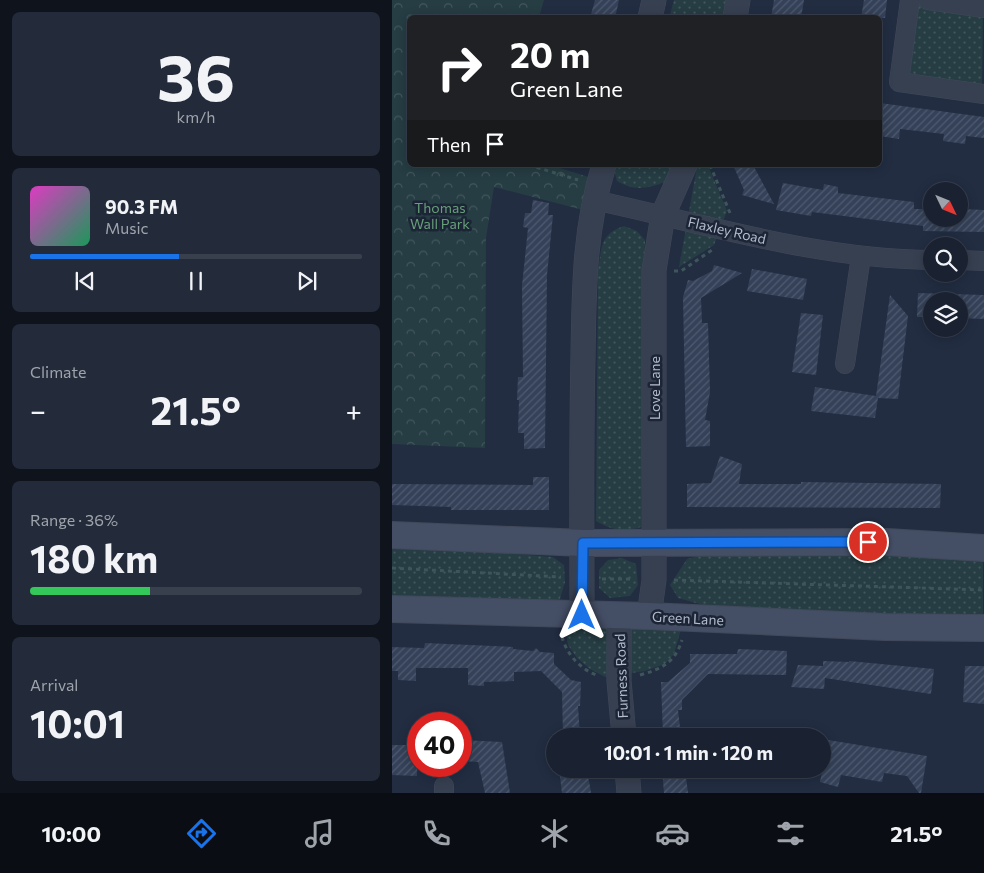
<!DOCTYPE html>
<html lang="en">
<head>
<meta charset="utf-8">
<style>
  :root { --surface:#1a2232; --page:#232a3a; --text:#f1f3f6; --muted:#9fa4ac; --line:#383f4d; --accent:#1a73e8 }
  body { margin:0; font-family:Commissioner,sans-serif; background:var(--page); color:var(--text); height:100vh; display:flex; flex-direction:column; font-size:19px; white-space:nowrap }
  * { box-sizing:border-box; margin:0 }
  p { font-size:16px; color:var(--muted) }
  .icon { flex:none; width:28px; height:28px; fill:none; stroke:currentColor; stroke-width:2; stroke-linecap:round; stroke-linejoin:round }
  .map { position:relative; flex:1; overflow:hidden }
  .panel { display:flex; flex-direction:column; gap:12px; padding:12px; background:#0e131c; width:392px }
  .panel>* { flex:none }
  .top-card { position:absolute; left:15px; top:15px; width:475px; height:152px; border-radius:8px; box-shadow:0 2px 12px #0003,0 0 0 1px var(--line); background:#202124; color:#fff; overflow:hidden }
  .needle { width:32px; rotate:133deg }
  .controls { position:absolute; left:531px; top:182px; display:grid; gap:10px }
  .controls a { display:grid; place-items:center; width:45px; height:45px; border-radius:50%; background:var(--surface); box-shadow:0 2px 12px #0003,0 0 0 1px var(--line); font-size:25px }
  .speed { position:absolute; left:15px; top:712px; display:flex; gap:10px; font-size:25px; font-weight:700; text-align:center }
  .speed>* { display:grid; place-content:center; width:65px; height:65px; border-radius:50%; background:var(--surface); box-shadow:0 2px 12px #0003,0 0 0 1px var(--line); line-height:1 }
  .speed .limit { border:8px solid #d22; background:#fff; color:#111 }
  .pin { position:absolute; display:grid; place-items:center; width:42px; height:42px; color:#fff; margin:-21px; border:2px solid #fff; border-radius:50%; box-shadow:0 1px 5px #0007 }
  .me { position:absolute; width:55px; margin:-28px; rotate:0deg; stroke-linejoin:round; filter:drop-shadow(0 0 4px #0008) }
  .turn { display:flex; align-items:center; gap:18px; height:105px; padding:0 20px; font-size:22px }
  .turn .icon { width:65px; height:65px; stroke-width:2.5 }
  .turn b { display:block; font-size:35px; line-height:42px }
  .then { display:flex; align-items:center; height:48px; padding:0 20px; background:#0003; gap:10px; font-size:19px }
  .big { font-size:38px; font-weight:700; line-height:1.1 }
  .panel .widget { flex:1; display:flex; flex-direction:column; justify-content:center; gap:8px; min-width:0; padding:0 18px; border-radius:8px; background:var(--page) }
  .panel .dial { align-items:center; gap:0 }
  .dial b { font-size:65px; line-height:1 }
  .song { display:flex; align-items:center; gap:15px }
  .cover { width:60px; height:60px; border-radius:8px; background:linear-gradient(135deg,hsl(310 70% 55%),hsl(150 70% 35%)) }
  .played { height:5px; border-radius:2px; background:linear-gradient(90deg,var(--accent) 45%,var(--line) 45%) }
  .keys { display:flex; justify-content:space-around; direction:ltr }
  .heat { display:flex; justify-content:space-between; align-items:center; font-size:28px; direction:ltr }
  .charge { height:8px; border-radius:4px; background:linear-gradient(90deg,#34c759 36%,var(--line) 0) }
  .trip { position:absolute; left:154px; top:728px; width:285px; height:50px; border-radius:25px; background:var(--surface); box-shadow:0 2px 12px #0003,0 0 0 1px var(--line); font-weight:700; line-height:50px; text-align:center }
  .menu { display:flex; height:80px; justify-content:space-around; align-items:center; background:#0a0e14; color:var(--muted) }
  .menu .icon { width:35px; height:35px }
  .menu .active { color:var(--accent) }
  .menu b { font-size:22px; color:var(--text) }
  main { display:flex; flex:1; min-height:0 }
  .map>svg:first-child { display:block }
  .grass { fill:url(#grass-dots) }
  .forest { fill:url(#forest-crowns) }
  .building { fill:url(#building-hatch) }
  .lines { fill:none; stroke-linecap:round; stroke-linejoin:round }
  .minor-casing { stroke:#40495a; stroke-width:20 }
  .tertiary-casing { stroke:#40495a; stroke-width:25 }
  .secondary-casing { stroke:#40495a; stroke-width:28 }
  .path { stroke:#3e565a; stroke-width:3; stroke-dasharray:4 4; stroke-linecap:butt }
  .minor { stroke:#374051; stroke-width:19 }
  .tertiary { stroke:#374051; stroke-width:24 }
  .secondary { stroke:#444e65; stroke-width:26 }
  .route-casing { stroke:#114b97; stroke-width:12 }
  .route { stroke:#1a73e8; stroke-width:9 }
  .labels { text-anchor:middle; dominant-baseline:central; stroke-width:5; stroke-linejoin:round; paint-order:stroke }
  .park-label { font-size:14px; fill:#689f79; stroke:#1c2536 }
  .street-label { font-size:14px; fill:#b3bbcc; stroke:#1c2536 }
</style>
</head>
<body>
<main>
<section class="panel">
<div class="widget dial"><b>36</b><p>km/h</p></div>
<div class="widget">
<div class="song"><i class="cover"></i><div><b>90.3 FM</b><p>Music</p></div></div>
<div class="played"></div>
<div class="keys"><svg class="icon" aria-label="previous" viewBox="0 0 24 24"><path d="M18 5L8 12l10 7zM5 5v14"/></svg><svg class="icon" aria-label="pause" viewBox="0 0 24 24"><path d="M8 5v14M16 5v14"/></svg><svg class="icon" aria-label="next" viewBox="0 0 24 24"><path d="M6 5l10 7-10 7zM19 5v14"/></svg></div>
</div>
<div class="widget"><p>Climate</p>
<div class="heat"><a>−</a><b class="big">21.5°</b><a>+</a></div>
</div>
<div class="widget"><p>Range · 36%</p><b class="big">180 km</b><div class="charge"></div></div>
<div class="widget"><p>Arrival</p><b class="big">10:01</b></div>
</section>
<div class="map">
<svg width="592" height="793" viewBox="0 0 592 793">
  <defs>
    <pattern id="grass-dots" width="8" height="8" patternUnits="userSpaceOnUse" patternTransform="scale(1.25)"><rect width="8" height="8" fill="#253d43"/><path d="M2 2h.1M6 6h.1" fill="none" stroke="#42575d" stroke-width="1.8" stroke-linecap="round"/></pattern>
    <pattern id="forest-crowns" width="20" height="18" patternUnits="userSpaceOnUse" patternTransform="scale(1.25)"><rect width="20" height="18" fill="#253d43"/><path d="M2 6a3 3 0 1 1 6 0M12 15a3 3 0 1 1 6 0" fill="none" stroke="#42575d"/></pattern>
    <pattern id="building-hatch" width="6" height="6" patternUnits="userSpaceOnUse" patternTransform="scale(1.25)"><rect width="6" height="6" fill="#344158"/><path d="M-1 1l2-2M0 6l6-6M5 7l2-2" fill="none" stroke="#4f5a6f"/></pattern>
  </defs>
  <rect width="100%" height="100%" fill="#222d42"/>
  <g class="grass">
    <polygon points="282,0 338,0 335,17 277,18"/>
    <polygon points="523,3 591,13 590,89 511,78"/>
    <path d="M 225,165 L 281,165 L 273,182 C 255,189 241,191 225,181 L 223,174 Z"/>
    <polygon points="305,167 317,168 335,211 322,245 287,267"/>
    <path d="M 232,226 L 245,231 L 253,240 L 249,527 C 231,532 219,530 204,521 L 206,270 C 210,247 208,234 232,226 Z"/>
    <polygon points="0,548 66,549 161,557 172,565 173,582 167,602 0,599"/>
    <polygon points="328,550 485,553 591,561 591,619 315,606 286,598 278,585 295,559"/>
    <polygon points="230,558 244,564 246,585 238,596 218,598 207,588 207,570 216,560"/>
    <polygon points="171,618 291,622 282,654 273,664 253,671 213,677 198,669 185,658 176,645"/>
  </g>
  <polygon class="forest" points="0,0 152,0 147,17 18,18 18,165 158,165 200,178 195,211 102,187 94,238 93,448 0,444"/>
  <g class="building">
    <polygon points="203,0 227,0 223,18 198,18"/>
    <polygon points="382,0 412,0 409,18 379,18"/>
    <polygon points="472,0 495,0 493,18 469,18"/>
    <polygon points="488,103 592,117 592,138 574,136 573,144 551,141 552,134 508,129 507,139 488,136"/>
    <polygon points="341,165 361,165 382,204 350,195 352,190"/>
    <polygon points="391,183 431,190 432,184 446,187 446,193 522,202 522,209 540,209 540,219 568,219 568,209 592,210 592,232 531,231 531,226 420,212 419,216 384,210"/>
    <polygon points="141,200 157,203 156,215 161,215 155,275 153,448 132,449 132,433 126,433 127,400 125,400 126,377 131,377 130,286 136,228 131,227 133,213 139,213"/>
    <polygon points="322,265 350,273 309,298 310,323 316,323 318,392 313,420 318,421 318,446 294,447 291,297 296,280 301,281 320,271"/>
    <polygon points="360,269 415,279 411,300 355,291"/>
    <polygon points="526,293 592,295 592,319 568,318 568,301 540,301 540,317 525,317"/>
    <polygon points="498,295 516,316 506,399 486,398 483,418 419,411 423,387 484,396"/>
    <polygon points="409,313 431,315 424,375 400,372"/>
    <polygon points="328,456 350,464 347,484 409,484 409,482 549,484 548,508 295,507 295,484 319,483"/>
    <polygon points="141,477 157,477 157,510 59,510 59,507 0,505 0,484 141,485"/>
    <polygon points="33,643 121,647 121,649 141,651 144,648 148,652 162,653 162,664 179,680 189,682 188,706 186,706 188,736 171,736 170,692 149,671 122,672 122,681 92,682 92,686 76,685 76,668 24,668 24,681 6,680 6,671 0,671 0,647 32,648"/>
    <polygon points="346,649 395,651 394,675 316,674 290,700 290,710 286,710 289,736 271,736 269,682 276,682 298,663 298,654 345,654"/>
    <polygon points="431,661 457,662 457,661 542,669 539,694 433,678 432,689 399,687 406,665 431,666"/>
    <polygon points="573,666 592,666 592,704 571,702"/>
    <polygon points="69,740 110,742 118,793 93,793 86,762 69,761"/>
    <polygon points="436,740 535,756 529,793 527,793 515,776 492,773 490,782 449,775 446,787 428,782"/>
    <polygon points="0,745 26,745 25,776 0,775"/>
    <polygon points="167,769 195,769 199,793 170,793"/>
    <polygon points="270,769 293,769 296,793 272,793"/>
  </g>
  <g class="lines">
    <defs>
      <g id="minor">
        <polyline points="518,0 507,82 592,94"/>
        <polyline points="536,0 592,8"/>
        <path d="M 202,200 C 313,224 425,259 540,260"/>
        <polyline points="568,260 592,261"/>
        <polyline points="453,364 469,256"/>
        <polyline points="52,786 52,793"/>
      </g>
      <g id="tertiary">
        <polyline points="258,18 262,0"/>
        <polyline points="343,18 346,0"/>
        <path d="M 190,615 C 190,529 189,443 191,356 C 192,290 192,229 212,165"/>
        <polyline points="227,616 227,681 232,736"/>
        <polyline points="257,616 262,580 262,270 271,215 293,165"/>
        <polyline points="235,769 237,793"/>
      </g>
      <g id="secondary">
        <polyline points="0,535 191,543 495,542 592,548"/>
        <polyline points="0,609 257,616 493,627 592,628"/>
      </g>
    </defs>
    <use href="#minor" class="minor-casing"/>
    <use href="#tertiary" class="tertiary-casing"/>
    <use href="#secondary" class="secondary-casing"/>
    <g class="path">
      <polyline points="137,165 186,180"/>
      <polyline points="318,165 338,213"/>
      <polyline points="282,271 289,271 323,248"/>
      <polyline points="0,568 169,577"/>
      <polyline points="210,579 241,579"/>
      <polyline points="282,580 592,590"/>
      <path d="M 170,637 C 175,655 189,670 207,676"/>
      <path d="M 248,675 C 269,669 283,663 290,640"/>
    </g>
    <use href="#minor" class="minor"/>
    <use href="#tertiary" class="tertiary"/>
    <use href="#secondary" class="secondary"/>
  </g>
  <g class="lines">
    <defs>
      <polyline id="route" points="190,615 191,543 476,542"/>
    </defs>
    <use href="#route" class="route-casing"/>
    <use href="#route" class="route"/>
  </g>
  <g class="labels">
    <g class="park-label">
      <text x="48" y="207">Thomas<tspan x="48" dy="16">Wall Park</tspan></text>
    </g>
    <g class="street-label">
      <text transform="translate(335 230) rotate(13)">Flaxley Road</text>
      <text transform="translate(262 388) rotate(-90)">Love Lane</text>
      <text transform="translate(296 618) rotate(3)">Green Lane</text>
      <text transform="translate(229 676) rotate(-92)">Furness Road</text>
    </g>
  </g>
</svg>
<div class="controls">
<a><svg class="needle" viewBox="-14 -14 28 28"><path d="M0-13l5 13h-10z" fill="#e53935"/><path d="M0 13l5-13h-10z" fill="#9fa4ac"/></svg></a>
<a><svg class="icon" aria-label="search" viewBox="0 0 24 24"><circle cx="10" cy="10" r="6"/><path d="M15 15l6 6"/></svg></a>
<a><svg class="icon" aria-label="layers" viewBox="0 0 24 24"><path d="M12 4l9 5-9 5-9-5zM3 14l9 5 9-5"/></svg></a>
</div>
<div class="speed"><div class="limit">40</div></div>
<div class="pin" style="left:476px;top:542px;background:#d93025"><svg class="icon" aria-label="arrive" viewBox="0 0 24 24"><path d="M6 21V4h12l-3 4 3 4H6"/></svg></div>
<svg class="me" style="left:190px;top:615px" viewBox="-20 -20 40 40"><path d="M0-17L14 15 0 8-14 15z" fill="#1a73e8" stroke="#fff" stroke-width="4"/></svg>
<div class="trip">10:01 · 1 min · 120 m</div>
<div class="top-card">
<div class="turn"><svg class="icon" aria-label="right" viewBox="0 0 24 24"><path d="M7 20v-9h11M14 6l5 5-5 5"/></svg><div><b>20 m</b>Green Lane</div></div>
<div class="then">Then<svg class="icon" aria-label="arrive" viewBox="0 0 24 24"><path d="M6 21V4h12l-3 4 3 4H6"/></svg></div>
</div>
</div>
</main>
<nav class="menu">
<b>10:00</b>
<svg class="icon active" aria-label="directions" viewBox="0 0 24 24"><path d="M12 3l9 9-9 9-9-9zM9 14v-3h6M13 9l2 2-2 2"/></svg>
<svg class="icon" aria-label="music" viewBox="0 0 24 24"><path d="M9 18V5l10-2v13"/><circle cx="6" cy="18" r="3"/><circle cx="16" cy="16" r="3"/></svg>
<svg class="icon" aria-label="phone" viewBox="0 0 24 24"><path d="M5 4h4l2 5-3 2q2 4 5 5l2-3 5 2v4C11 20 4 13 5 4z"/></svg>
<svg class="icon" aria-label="climate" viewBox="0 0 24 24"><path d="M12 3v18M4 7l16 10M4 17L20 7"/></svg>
<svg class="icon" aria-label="car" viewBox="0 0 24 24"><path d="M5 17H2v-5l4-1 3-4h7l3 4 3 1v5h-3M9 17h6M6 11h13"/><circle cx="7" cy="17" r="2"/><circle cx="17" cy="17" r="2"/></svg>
<svg class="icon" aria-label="filters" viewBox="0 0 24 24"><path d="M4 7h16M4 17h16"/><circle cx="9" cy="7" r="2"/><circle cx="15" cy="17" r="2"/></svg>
<b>21.5°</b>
</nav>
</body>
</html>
